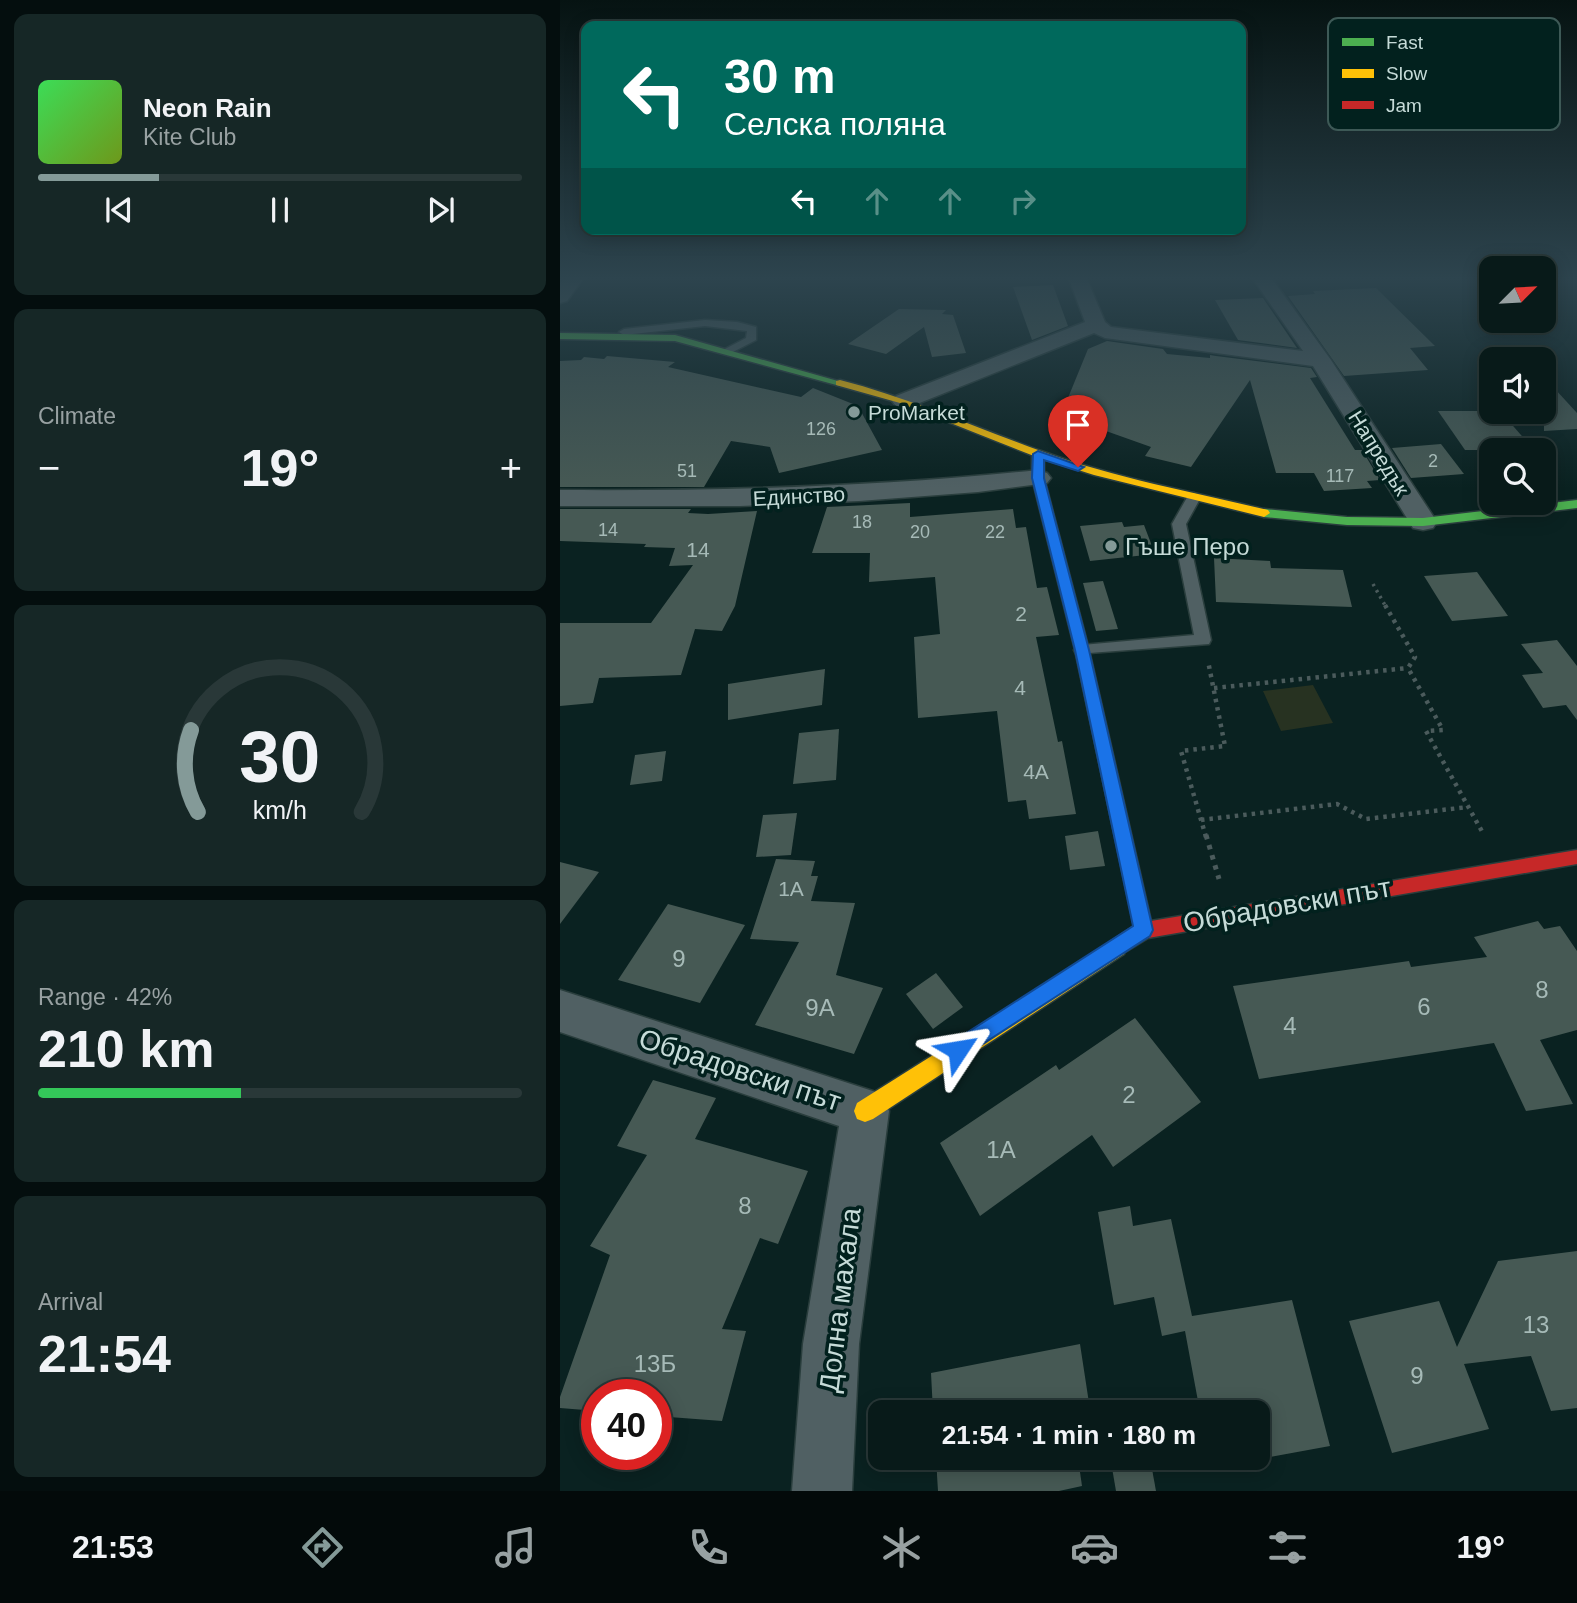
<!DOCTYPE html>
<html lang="en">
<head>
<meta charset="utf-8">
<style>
  :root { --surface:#081a19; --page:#162726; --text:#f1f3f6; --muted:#98a1a2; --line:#293838; --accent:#849a98 }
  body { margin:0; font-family:Arial,sans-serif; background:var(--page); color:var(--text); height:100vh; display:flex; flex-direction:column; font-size:26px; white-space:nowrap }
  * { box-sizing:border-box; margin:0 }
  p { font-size:23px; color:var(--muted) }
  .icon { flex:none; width:38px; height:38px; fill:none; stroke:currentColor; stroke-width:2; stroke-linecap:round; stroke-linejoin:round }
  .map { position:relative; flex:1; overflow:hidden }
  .sheet { display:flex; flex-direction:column; gap:14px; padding:14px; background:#040e0e; width:560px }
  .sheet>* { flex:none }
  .banner { position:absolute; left:21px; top:21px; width:665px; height:214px; border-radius:14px; box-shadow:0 4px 18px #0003,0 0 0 2px var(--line); background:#00695c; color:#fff; overflow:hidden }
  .needle { width:46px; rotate:66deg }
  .fabs { position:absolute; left:919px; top:256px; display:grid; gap:14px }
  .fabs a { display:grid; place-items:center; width:77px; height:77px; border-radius:14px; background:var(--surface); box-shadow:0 4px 18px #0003,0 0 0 2px var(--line); font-size:35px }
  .speed { position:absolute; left:21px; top:1379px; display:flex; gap:14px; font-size:35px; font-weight:700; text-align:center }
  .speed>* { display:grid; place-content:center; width:91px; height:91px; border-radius:50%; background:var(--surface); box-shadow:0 4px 18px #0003,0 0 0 2px var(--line); line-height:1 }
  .speed .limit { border:10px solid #d22; background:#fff; color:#111 }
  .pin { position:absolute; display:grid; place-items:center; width:60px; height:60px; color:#fff; margin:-72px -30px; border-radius:50% 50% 50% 0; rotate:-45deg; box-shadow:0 0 7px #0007 }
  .pin .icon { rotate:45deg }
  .me { position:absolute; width:77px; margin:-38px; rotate:57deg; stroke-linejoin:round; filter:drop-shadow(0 0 5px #0008) }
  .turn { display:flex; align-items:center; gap:24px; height:147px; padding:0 28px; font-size:32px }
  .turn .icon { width:91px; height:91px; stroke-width:2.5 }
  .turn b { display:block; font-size:49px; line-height:60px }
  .lanes { display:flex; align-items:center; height:66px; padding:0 28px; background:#0003; justify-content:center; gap:35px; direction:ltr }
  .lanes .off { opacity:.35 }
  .big { font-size:52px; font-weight:600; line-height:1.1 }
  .sheet .widget { flex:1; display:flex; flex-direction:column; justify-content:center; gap:10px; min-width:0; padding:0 24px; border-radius:14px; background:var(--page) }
  .sheet .dial { align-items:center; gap:0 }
  .dial svg { height:182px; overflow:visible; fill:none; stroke:var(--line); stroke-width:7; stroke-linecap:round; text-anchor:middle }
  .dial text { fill:var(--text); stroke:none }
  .song { display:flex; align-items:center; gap:21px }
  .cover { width:84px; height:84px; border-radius:10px; background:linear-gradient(135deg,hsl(130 70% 55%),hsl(80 70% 35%)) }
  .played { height:7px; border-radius:4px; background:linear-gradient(90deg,var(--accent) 25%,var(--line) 25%) }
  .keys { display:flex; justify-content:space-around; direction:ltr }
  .heat { display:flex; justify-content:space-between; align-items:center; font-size:38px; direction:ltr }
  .charge { height:10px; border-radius:5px; background:linear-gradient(90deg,#34c759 42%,var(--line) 0) }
  .trip { position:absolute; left:308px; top:1400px; width:402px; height:70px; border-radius:14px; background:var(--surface); box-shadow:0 4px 18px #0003,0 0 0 2px var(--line); font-weight:600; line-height:70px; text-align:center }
  .dock { display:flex; height:112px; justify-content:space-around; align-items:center; background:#030a0a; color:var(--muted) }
  .dock .icon { width:49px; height:49px }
  .dock .on { color:var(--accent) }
  .dock b { font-size:32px; color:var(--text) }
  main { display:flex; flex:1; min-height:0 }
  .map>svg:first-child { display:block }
  .green { fill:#273221 }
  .building { fill:#465954 }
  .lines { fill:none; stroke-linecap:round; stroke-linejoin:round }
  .lane-casing { stroke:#2a3e3d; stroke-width:3 }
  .street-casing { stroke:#2a3e3d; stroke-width:3 }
  .fast-casing { stroke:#2a3e3d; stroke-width:3 }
  .slow-casing { stroke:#2a3e3d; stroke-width:3 }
  .jam-casing { stroke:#2a3e3d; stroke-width:3 }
  .path-far2 { stroke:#4b5b5c; stroke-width:3.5; stroke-dasharray:2.5 4.5; stroke-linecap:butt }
  .path-far1 { stroke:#4b5b5c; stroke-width:4.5; stroke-dasharray:3.5 5; stroke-linecap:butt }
  .path { stroke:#4b5b5c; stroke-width:5; stroke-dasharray:4.5 6; stroke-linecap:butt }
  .lane { fill:#506063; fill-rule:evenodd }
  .street { fill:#506063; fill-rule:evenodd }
  .fast { fill:#4caf50; fill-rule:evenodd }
  .slow { fill:#ffc107; fill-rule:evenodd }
  .jam { fill:#c62828; fill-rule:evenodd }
  .route { fill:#1a73e8; stroke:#114b97; stroke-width:2 }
  .poi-dot { fill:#849a98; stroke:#02211e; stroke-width:2.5 }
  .labels { text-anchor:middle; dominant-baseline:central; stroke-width:7; stroke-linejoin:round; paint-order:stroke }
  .far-number-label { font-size:18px; fill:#a6bab7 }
  .far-poi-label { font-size:21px; fill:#c6dbd8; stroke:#02211e; text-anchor:start }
  .far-street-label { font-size:21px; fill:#c6dbd8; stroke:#02211e }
  .number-label { font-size:21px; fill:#a6bab7 }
  .poi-label { font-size:24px; fill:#c6dbd8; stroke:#02211e; text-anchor:start }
  .near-number-label { font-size:24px; fill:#a6bab7 }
  .near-street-label { font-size:28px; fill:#c6dbd8; stroke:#02211e }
  .key { fill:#02211e; stroke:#3d5956; stroke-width:2 }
  .key-label { font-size:19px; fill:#c6dbd8 }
</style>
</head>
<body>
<main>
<section class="sheet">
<div class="widget">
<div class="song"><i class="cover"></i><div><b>Neon Rain</b><p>Kite Club</p></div></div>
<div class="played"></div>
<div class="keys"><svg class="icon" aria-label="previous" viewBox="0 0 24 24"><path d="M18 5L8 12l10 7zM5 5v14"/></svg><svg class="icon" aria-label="pause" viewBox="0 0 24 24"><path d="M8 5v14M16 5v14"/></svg><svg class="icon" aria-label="next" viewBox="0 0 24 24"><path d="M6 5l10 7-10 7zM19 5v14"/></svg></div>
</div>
<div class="widget"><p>Climate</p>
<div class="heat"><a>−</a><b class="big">19°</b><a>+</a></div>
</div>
<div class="widget dial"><svg viewBox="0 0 100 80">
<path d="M14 69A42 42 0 1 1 86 69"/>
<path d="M14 69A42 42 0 0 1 11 33" stroke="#849a98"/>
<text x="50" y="56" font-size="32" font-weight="700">30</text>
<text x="50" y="72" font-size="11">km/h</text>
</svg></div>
<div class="widget"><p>Range · 42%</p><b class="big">210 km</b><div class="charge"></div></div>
<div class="widget"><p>Arrival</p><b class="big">21:54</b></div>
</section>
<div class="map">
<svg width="1017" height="1491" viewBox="0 0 1017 1491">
  <rect width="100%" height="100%" fill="#0a2221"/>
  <polygon class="green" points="753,685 773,723 721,731 703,691"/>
  <g class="building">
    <polygon points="493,285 508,326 472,340 453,287"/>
    <polygon points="816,288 875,346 850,348 868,370 784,376 728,296 755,294 753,291"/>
    <polygon points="703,298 737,348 678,340 655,300"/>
    <polygon points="339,309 386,310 382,314 393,315 406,353 372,357 364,327 326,354 288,344"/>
    <polygon points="547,341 603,349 607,354 650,358 650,355 656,356 751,368 757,377 750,378 795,450 802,450 820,480 807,481 812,488 764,491 754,473 716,473 690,380 631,467 585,456 591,447 501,415 528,349"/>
    <polygon points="47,356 115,362 108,367 241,397 253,388 298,406 322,450 219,473 210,447 171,441 144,487 0,487 0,361 21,360 24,357 44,359"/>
    <polygon points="984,377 1017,413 1017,429 984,431"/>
    <polygon points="878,411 940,411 974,450 905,450"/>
    <polygon points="881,444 904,474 851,478 832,448"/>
    <polygon points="350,503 350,517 453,509 456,528 466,527 477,588 487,587 499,635 476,637 498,742 502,741 516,814 469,819 466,800 448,802 437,711 358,718 354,637 380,634 375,577 309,582 310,553 252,553 267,507"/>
    <polygon points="0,509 131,509 128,513 148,514 197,511 175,606 162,631 135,629 121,675 39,678 33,703 0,706 0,623 91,623 133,565 109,566 115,548 84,547 86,544 0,541"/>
    <polygon points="562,522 564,527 584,525 595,554 530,561 520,526"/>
    <polygon points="654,558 710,561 711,568 783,570 792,607 656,602"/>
    <polygon points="917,572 948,616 892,621 864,576"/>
    <polygon points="543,581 558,629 536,631 523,583"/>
    <polygon points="997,640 1017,666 1017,720 1006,705 983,708 962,675 983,673 961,644"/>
    <polygon points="265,669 262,705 168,720 168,684"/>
    <polygon points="279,729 276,780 233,784 239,733"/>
    <polygon points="106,751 102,781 70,785 75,755"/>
    <polygon points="237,813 231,855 196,857 203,815"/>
    <polygon points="538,831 545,866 510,870 505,836"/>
    <polygon points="216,859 255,861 251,876 258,876 251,901 295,903 276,975 323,988 294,1054 195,1025 239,942 190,939"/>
    <polygon points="0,862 39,872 0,924"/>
    <polygon points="108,904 185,925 140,1003 58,980"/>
    <polygon points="978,921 984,929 1000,926 1017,951 1017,1030 980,1040 1013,1104 966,1111 934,1043 699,1079 673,986 849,961 851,967 927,957 914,937"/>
    <polygon points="376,973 403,1007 373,1029 346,994"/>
    <polygon points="575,1018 641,1102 553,1167 532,1135 420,1216 380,1143 496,1065 499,1070"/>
    <polygon points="93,1080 156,1098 135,1139 248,1171 218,1244 200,1238 162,1329 186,1331 162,1421 96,1416 96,1395 37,1395 37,1411 0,1408 0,1397 50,1255 30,1246 87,1155 57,1146"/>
    <polygon points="570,1206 573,1226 611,1219 632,1316 732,1300 770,1446 651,1468 649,1458 698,1458 698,1412 640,1412 625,1331 602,1336 594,1297 554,1305 538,1212"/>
    <polygon points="1017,1251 1017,1408 991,1411 971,1356 904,1364 929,1429 832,1453 789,1321 879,1301 897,1347 938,1261"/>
    <polygon points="520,1344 529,1403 511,1407 512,1412 373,1412 371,1373"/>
    <polygon points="376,1458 518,1458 522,1486 499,1491 378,1491"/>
    <polygon points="570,1458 590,1458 596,1491 556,1491 551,1462"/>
  </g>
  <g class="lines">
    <defs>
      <g id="lane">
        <polygon points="145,320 177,322 196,327 196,340 169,354 164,351 165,349 186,338 187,331 145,326 64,335 59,332 64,329"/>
        <polygon points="634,493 641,497 626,524 651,640 649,644 516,654 514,650 522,645 634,635 612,524 629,494"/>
      </g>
      <g id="street">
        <polygon points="3,279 23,279 7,301 0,303 0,283"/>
        <polygon points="509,279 527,279 545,322 551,327 743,351 693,279 712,279 771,360 877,522 873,528 863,530 853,528 753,366 545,338 534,333 352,406 336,406 332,401 336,396 525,322"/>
        <path d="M 478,470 L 487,473 L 491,478 L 487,483 L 418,492 L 299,501 L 180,506 L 0,506 L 0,490 C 160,491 319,487 478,470 Z"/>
        <polygon points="0,990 322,1094 329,1111 299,1344 292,1491 232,1491 243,1344 279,1126 0,1032"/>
      </g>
      <g id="fast">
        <polygon points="0,333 115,335 285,383 280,386 115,341 0,339"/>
        <polygon points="1017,500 1017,508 863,526 787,525 704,517 698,513 704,509 787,517 863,518"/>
      </g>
      <g id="slow">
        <path d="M 280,380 C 350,398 414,427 481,451 C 555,478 633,492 708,510 L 710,513 L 704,517 L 534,475 L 474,456 L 340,403 L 276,385 L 276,381 Z"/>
        <polygon points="557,939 564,942 566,948 564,954 313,1119 305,1122 297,1119 294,1111 297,1103"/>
      </g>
      <polygon id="jam" points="478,451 484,454 484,478 529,650 591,921 1017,850 1017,864 588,938 557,957 550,954 548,948 550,942 574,926 515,650 472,478 472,454"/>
    </defs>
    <use href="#lane" class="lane-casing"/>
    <use href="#street" class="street-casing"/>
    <use href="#fast" class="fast-casing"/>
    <use href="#slow" class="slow-casing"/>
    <use href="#jam" class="jam-casing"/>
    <polyline class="path-far2" points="813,584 826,607"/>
    <g class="path-far1">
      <polyline points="825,605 855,657 848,668 883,730 866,731 924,835"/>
      <polyline points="654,688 848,668"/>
      <polyline points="641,820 777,804 806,819 908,807"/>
      <polyline points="646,837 621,751 665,746 648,661"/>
    </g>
    <polyline class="path" points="646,835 659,879"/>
    <use href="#lane" class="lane"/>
    <use href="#street" class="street"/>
    <use href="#fast" class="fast"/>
    <use href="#slow" class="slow"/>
    <use href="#jam" class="jam"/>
  </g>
  <linearGradient id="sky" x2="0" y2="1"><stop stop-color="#061312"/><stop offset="0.57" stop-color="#2d444e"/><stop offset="1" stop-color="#2d444e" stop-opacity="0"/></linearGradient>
  <rect width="1017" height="488" fill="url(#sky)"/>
  <polygon class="route" points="478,451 524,467 518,471 484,460 484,478 529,650 593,930 590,936 398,1060 391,1057 388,1050 391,1043 573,926 515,650 472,478 473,454"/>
  <g class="poi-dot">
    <circle cx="294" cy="412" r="7"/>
    <circle cx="551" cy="546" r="7"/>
  </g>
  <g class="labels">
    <g class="far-number-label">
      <text x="261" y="429">126</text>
      <text x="873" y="461">2</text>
      <text x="127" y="471">51</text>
      <text x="780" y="476">117</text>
      <text x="302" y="522">18</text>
      <text x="48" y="530">14</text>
      <text x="360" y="532">20</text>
      <text x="435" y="532">22</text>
    </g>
    <g class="far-poi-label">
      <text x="308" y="412">ProMarket</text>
    </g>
    <g class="far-street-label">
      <text transform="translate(819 453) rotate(58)">Напредък</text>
      <text transform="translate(239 496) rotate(-3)">Единство</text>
    </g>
    <g class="number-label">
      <text x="138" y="549">14</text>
      <text x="461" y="613">2</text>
      <text x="460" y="687">4</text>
      <text x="476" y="771">4А</text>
      <text x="231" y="888">1А</text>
    </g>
    <g class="poi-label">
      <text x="565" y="546">Гъше Перо</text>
    </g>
    <g class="near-number-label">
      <text x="119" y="958">9</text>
      <text x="982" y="989">8</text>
      <text x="864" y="1006">6</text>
      <text x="260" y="1007">9А</text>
      <text x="730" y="1025">4</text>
      <text x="569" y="1094">2</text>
      <text x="441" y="1149">1А</text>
      <text x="185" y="1205">8</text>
      <text x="976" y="1324">13</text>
      <text x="95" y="1363">13Б</text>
      <text x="857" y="1375">9</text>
    </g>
    <g class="near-street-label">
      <text transform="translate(727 905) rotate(-10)">Обрадовски път</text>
      <text transform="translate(180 1070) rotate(18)">Обрадовски път</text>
      <text transform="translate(280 1300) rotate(-83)">Долна махала</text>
    </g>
  </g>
  <rect x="768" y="18" width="232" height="112" rx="10" class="key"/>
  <rect x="782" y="38" width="32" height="8" fill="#4caf50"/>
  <rect x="782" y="69" width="32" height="9" fill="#ffc107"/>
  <rect x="782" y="101" width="32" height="8" fill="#c62828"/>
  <g class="key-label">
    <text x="826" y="49">Fast</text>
    <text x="826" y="80">Slow</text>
    <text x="826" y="112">Jam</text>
  </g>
</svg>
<div class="fabs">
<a><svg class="needle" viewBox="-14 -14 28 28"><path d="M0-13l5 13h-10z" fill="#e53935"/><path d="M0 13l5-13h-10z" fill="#98a1a2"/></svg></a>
<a><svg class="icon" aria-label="sound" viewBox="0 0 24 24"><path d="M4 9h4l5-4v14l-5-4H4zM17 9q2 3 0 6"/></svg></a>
<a><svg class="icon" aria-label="search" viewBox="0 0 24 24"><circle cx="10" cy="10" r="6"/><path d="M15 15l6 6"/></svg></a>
</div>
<div class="speed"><div class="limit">40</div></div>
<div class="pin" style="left:518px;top:467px;background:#d93025"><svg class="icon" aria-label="arrive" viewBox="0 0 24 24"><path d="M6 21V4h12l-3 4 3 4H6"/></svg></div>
<svg class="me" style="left:398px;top:1050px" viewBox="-20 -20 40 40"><path d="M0-17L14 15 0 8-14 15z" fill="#1a73e8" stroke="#fff" stroke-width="4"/></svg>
<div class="trip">21:54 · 1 min · 180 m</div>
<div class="banner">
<div class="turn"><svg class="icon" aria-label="left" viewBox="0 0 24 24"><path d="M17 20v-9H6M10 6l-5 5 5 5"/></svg><div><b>30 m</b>Селска поляна</div></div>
<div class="lanes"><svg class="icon" aria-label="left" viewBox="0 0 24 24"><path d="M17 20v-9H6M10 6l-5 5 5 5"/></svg><svg class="icon off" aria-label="ahead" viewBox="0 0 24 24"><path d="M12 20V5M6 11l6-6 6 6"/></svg><svg class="icon off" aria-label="ahead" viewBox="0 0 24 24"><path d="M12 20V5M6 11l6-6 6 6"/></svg><svg class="icon off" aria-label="right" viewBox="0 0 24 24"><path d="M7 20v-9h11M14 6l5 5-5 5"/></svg></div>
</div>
</div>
</main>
<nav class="dock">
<b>21:53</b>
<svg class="icon on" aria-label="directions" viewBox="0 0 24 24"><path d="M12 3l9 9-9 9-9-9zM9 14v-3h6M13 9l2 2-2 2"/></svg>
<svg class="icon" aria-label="music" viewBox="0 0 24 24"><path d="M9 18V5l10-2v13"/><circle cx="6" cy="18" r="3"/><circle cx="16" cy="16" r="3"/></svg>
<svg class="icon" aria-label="phone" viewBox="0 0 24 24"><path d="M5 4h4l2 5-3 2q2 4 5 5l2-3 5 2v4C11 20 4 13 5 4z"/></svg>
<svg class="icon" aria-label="climate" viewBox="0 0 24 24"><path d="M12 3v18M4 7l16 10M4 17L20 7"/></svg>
<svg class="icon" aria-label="car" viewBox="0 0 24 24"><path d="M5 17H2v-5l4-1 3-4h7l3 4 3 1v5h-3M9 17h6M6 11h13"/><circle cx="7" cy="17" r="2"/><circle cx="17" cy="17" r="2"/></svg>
<svg class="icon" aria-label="filters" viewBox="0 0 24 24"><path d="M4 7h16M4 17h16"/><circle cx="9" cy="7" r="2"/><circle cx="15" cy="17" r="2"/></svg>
<b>19°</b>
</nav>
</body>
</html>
